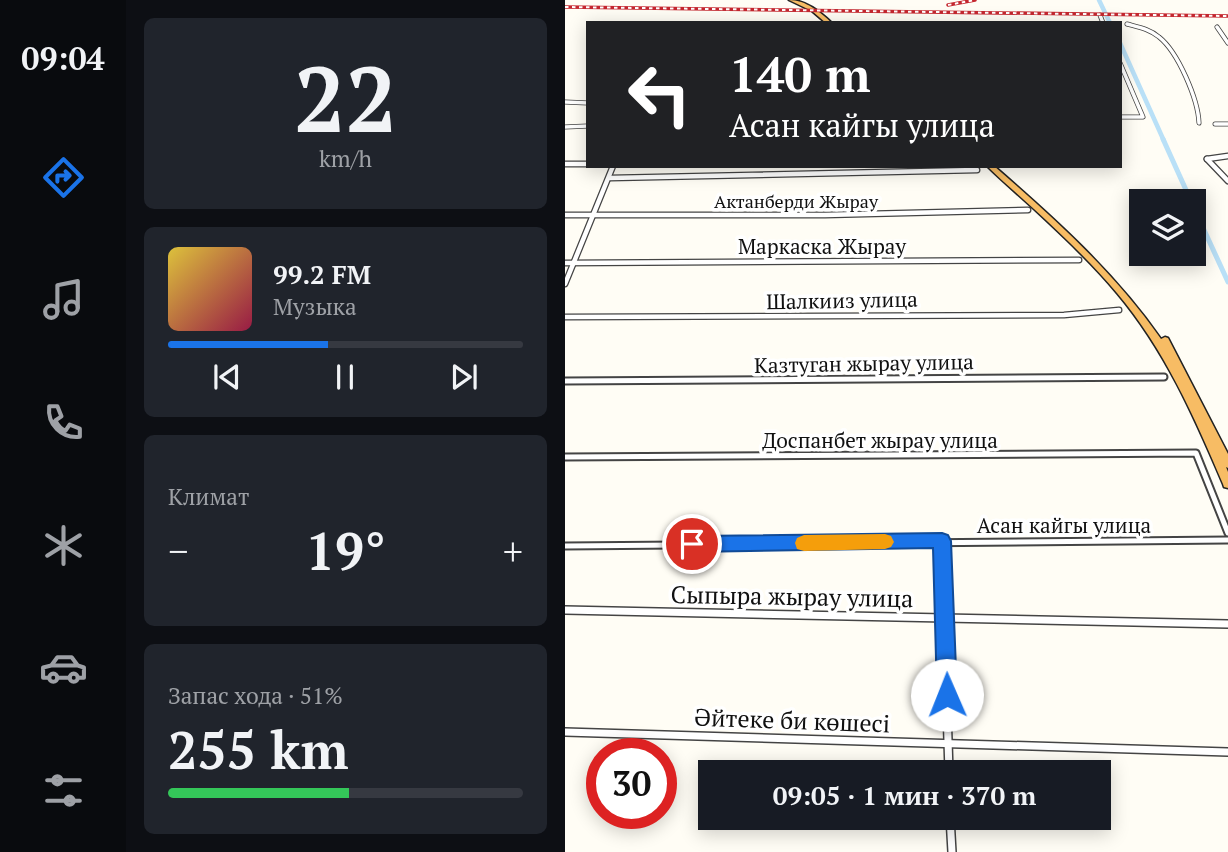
<!DOCTYPE html>
<html lang="ru">
<head>
<meta charset="utf-8">
<style>
  :root { --surface:#171b24; --page:#20242c; --text:#f1f3f6; --muted:#9ea1a6; --line:#363941; --accent:#1a73e8 }
  body { margin:0; font-family:"PT Serif",serif; background:var(--page); color:var(--text); height:100vh; display:flex; flex-direction:column; font-size:26px; white-space:nowrap }
  * { box-sizing:border-box; margin:0 }
  p { font-size:23px; color:var(--muted) }
  .icon { flex:none; width:38px; height:38px; fill:none; stroke:currentColor; stroke-width:2; stroke-linecap:round; stroke-linejoin:round }
  .map { position:relative; flex:1; overflow:hidden }
  .drawer { display:flex; flex-direction:column; gap:18px; padding:18px; background:#0d0f14; width:439px }
  .drawer>* { flex:none }
  .banner { position:absolute; left:21px; top:21px; width:536px; height:147px; border-radius:0px; box-shadow:0 4px 18px #0003; background:#202124; color:#fff; overflow:hidden }
  .buttons { position:absolute; left:564px; top:189px; display:grid; gap:14px }
  .buttons a { display:grid; place-items:center; width:77px; height:77px; border-radius:0px; background:var(--surface); box-shadow:0 4px 18px #0003; font-size:35px }
  .speed { position:absolute; left:21px; top:738px; display:flex; gap:14px; font-size:35px; font-weight:700; text-align:center }
  .speed>* { display:grid; place-content:center; width:91px; height:91px; border-radius:50%; background:var(--surface); box-shadow:0 4px 18px #0003; line-height:1 }
  .speed .limit { border:10px solid #d22; background:#fff; color:#111 }
  .pin { position:absolute; display:grid; place-items:center; width:60px; height:60px; color:#fff; margin:-30px; border:4px solid #fff; border-radius:50%; box-shadow:0 2px 7px #0007 }
  .me { position:absolute; width:77px; margin:-38px; rotate:359deg; stroke-linejoin:round; filter:drop-shadow(0 0 5px #0008) }
  .turn { display:flex; align-items:center; gap:24px; height:147px; padding:0 28px; font-size:32px }
  .turn .icon { width:91px; height:91px; stroke-width:2.5 }
  .turn b { display:block; font-size:49px; line-height:60px }
  .big { font-size:52px; font-weight:700; line-height:1.1 }
  .drawer .tile { flex:1; display:flex; flex-direction:column; justify-content:center; gap:10px; min-width:0; padding:0 24px; border-radius:10px; background:var(--page) }
  .drawer .dial { align-items:center; gap:0 }
  .dial b { font-size:91px; line-height:1 }
  .song { display:flex; align-items:center; gap:21px }
  .cover { width:84px; height:84px; border-radius:10px; background:linear-gradient(135deg,hsl(50 70% 55%),hsl(340 70% 35%)) }
  .played { height:7px; border-radius:4px; background:linear-gradient(90deg,var(--accent) 45%,var(--line) 45%) }
  .keys { display:flex; justify-content:space-around; direction:ltr }
  .heat { display:flex; justify-content:space-between; align-items:center; font-size:38px; direction:ltr }
  .charge { height:10px; border-radius:5px; background:linear-gradient(90deg,#34c759 51%,var(--line) 0) }
  .trip { position:absolute; left:133px; top:760px; width:413px; height:70px; border-radius:0px; background:var(--surface); box-shadow:0 4px 18px #0003; font-weight:700; line-height:70px; text-align:center }
  main { display:flex; flex:1; min-height:0 }
  .dock { display:flex; flex-direction:column; width:126px; justify-content:space-around; align-items:center; background:#090b0e; color:var(--muted) }
  .dock .icon { width:49px; height:49px }
  .dock .on { color:var(--accent) }
  .dock b { font-size:32px; color:var(--text) }
  .map>svg:first-child { display:block }
  .lines { fill:none; stroke-linecap:round; stroke-linejoin:round }
  .canal-far1 { stroke:#b9e0f7; stroke-width:4.5 }
  .canal { stroke:#b9e0f7; stroke-width:5 }
  .minor-far3-casing { stroke:#444; stroke-width:5 }
  .minor-far2-casing { stroke:#444; stroke-width:7 }
  .minor-far1-casing { stroke:#444; stroke-width:9 }
  .minor-casing { stroke:#444; stroke-width:10 }
  .trunk-casing { stroke:#222; stroke-width:3 }
  .minor-far3 { stroke:#fff; stroke-width:3.5 }
  .minor-far2 { stroke:#fff; stroke-width:4.5 }
  .minor-far1 { stroke:#fff; stroke-width:5 }
  .minor { stroke:#fff; stroke-width:7 }
  .trunk { fill:#f7bc64; fill-rule:evenodd }
  .rail-casing { stroke:#c4262e; stroke-width:3.5 }
  .rail { stroke:#fff; stroke-width:2; stroke-dasharray:3.5; stroke-linecap:butt }
  .route { fill:#1a73e8; stroke:#114b97; stroke-width:2 }
  .slow { fill:#f59e0b }
  .labels { text-anchor:middle; dominant-baseline:central; stroke-width:7; stroke-linejoin:round; paint-order:stroke }
  .far-street-label { font-size:18px; fill:#111; stroke:#fff }
  .street-label { font-size:21px; fill:#111; stroke:#fff }
  .near-street-label { font-size:24px; fill:#111; stroke:#fff }
</style>
</head>
<body>
<main>
<nav class="dock">
<b>09:04</b>
<svg class="icon on" aria-label="directions" viewBox="0 0 24 24"><path d="M12 3l9 9-9 9-9-9zM9 14v-3h6M13 9l2 2-2 2"/></svg>
<svg class="icon" aria-label="music" viewBox="0 0 24 24"><path d="M9 18V5l10-2v13"/><circle cx="6" cy="18" r="3"/><circle cx="16" cy="16" r="3"/></svg>
<svg class="icon" aria-label="phone" viewBox="0 0 24 24"><path d="M5 4h4l2 5-3 2q2 4 5 5l2-3 5 2v4C11 20 4 13 5 4z"/></svg>
<svg class="icon" aria-label="climate" viewBox="0 0 24 24"><path d="M12 3v18M4 7l16 10M4 17L20 7"/></svg>
<svg class="icon" aria-label="car" viewBox="0 0 24 24"><path d="M5 17H2v-5l4-1 3-4h7l3 4 3 1v5h-3M9 17h6M6 11h13"/><circle cx="7" cy="17" r="2"/><circle cx="17" cy="17" r="2"/></svg>
<svg class="icon" aria-label="filters" viewBox="0 0 24 24"><path d="M4 7h16M4 17h16"/><circle cx="9" cy="7" r="2"/><circle cx="15" cy="17" r="2"/></svg>
</nav>
<section class="drawer">
<div class="tile dial"><b>22</b><p>km/h</p></div>
<div class="tile">
<div class="song"><i class="cover"></i><div><b>99.2 FM</b><p>Музыка</p></div></div>
<div class="played"></div>
<div class="keys"><svg class="icon" aria-label="previous" viewBox="0 0 24 24"><path d="M18 5L8 12l10 7zM5 5v14"/></svg><svg class="icon" aria-label="pause" viewBox="0 0 24 24"><path d="M8 5v14M16 5v14"/></svg><svg class="icon" aria-label="next" viewBox="0 0 24 24"><path d="M6 5l10 7-10 7zM19 5v14"/></svg></div>
</div>
<div class="tile"><p>Климат</p>
<div class="heat"><a>−</a><b class="big">19°</b><a>+</a></div>
</div>
<div class="tile"><p>Запас хода · 51%</p><b class="big">255 km</b><div class="charge"></div></div>
</section>
<div class="map">
<svg width="663" height="852" viewBox="0 0 663 852">
  <rect width="100%" height="100%" fill="#fffdf5"/>
  <g class="lines">
    <g class="canal-far1">
      <polyline points="534,0 545,23"/>
      <polyline points="555,43 599,141"/>
    </g>
    <g class="canal">
      <polyline points="598,139 626,201"/>
      <polyline points="628,206 663,282"/>
    </g>
    <defs>
      <g id="minor-far3">
        <polyline points="535,15 538,23"/>
        <path d="M 562,24 C 573,27 585,29 594,37 C 613,52 633,99 634,123"/>
        <polyline points="652,27 663,43"/>
        <polyline points="555,63 578,117 555,117"/>
        <polyline points="0,102 23,103"/>
        <polyline points="650,124 663,124"/>
        <polyline points="0,127 23,126"/>
      </g>
      <g id="minor-far2">
        <polyline points="642,159 663,181"/>
        <polyline points="642,159 663,156"/>
        <polyline points="0,164 23,164"/>
        <polyline points="45,178 412,170"/>
        <polyline points="0,215 260,215 463,210"/>
        <polyline points="0,263 514,260"/>
        <polyline points="0,284 48,166"/>
        <polyline points="0,317 499,315 554,310"/>
      </g>
      <g id="minor-far1">
        <polyline points="0,381 599,377"/>
        <polyline points="0,457 631,453 663,533"/>
        <polyline points="377,541 377,554"/>
        <polyline points="0,546 663,540"/>
      </g>
      <g id="minor">
        <polyline points="377,552 384,772"/>
        <polyline points="0,610 663,624"/>
        <polyline points="0,732 663,752"/>
        <polyline points="385,817 387,852"/>
      </g>
      <g id="trunk">
        <path d="M 224,0 C 241,0 255,12 267,23 L 261,23 L 247,11 Z"/>
        <path d="M 422,166 L 429,166 C 490,219 550,273 596,339 L 600,337 L 603,338 L 663,454 L 663,468 L 661,467 L 663,472 L 663,488 L 659,487 L 658,484 C 629,416 600,350 552,293 C 527,263 498,236 469,209 C 454,195 437,181 422,166 Z"/>
      </g>
    </defs>
    <use href="#minor-far3" class="minor-far3-casing"/>
    <use href="#minor-far2" class="minor-far2-casing"/>
    <use href="#minor-far1" class="minor-far1-casing"/>
    <use href="#minor" class="minor-casing"/>
    <use href="#trunk" class="trunk-casing"/>
    <use href="#minor-far3" class="minor-far3"/>
    <use href="#minor-far2" class="minor-far2"/>
    <use href="#minor-far1" class="minor-far1"/>
    <use href="#minor" class="minor"/>
    <use href="#trunk" class="trunk"/>
    <defs>
      <g id="rail">
        <polyline points="383,5 410,0"/>
        <polyline points="0,7 663,16"/>
      </g>
    </defs>
    <use href="#rail" class="rail-casing"/>
    <use href="#rail" class="rail"/>
  </g>
  <polygon class="route" points="377,533 383,535 386,541 392,695 389,702 382,705 375,702 372,695 368,548 127,552 120,549 118,544 120,539 127,536"/>
  <polygon class="slow" points="320,534 326,536 329,542 326,547 320,549 239,551 232,549 230,543 232,538 239,535"/>
  <g class="labels">
    <g class="far-street-label">
      <text x="231" y="201">Актанберди Жырау</text>
    </g>
    <g class="street-label">
      <text x="257" y="246">Маркаска Жырау</text>
      <text transform="translate(277 300) rotate(-1)">Шалкииз улица</text>
      <text transform="translate(299 363) rotate(-1)">Казтуган жырау улица</text>
      <text x="315" y="440">Доспанбет жырау улица</text>
      <text x="499" y="525">Асан кайгы улица</text>
    </g>
    <g class="near-street-label">
      <text transform="translate(227 596) rotate(1)">Сыпыра жырау улица</text>
      <text transform="translate(227 720) rotate(2)">Әйтеке би көшесі</text>
    </g>
  </g>
</svg>
<div class="buttons">
<a><svg class="icon" aria-label="layers" viewBox="0 0 24 24"><path d="M12 4l9 5-9 5-9-5zM3 14l9 5 9-5"/></svg></a>
</div>
<div class="speed"><div class="limit">30</div></div>
<div class="pin" style="left:127px;top:544px;background:#d93025"><svg class="icon" aria-label="arrive" viewBox="0 0 24 24"><path d="M6 21V4h12l-3 4 3 4H6"/></svg></div>
<svg class="me" style="left:382px;top:695px" viewBox="-20 -20 40 40"><circle r="19" fill="#fff"/><path d="M0-13L10 11 0 6-10 11z" fill="#1a73e8"/></svg>
<div class="trip">09:05 · 1 мин · 370 m</div>
<div class="banner">
<div class="turn"><svg class="icon" aria-label="left" viewBox="0 0 24 24"><path d="M17 20v-9H6M10 6l-5 5 5 5"/></svg><div><b>140 m</b>Асан кайгы улица</div></div>
</div>
</div>
</main>
</body>
</html>
